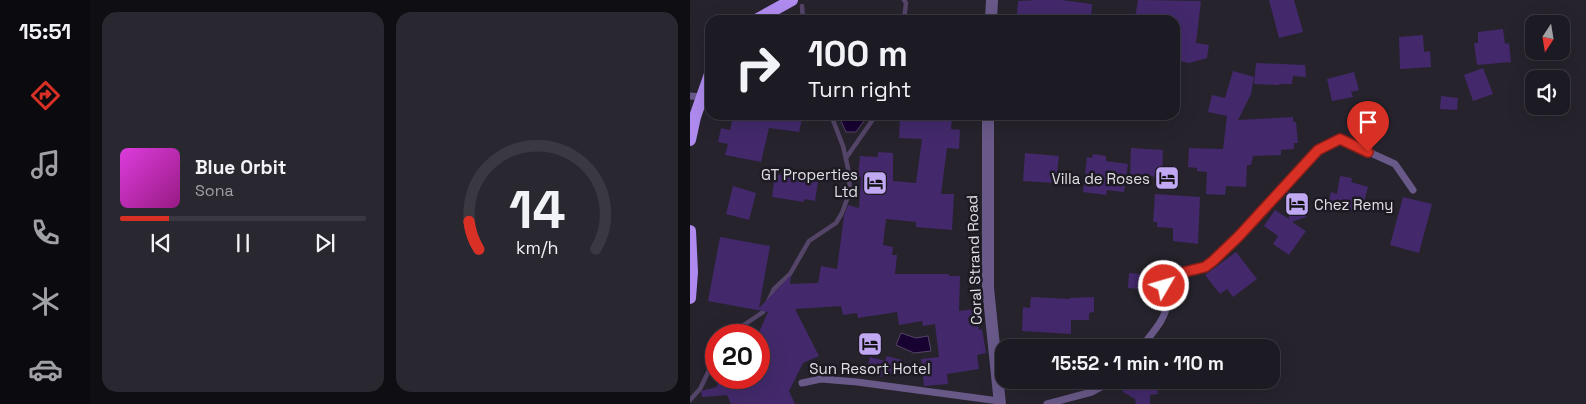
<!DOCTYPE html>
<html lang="en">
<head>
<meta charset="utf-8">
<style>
  :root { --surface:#1c1a22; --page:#29272f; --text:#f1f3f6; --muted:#a0a1a5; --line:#3a3840; --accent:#d93025 }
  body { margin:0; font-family:"Space Grotesk",sans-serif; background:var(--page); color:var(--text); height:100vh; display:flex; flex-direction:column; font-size:19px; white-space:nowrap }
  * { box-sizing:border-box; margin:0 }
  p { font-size:16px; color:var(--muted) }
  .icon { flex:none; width:28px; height:28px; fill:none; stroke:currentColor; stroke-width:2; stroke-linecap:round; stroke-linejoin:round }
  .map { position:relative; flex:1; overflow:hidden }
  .details { display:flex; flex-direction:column; gap:12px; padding:12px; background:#0f0e13; width:600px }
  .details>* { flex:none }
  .banner { position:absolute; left:15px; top:15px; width:475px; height:105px; border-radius:15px; box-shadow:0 5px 20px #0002,0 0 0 1px var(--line); background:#1c1a22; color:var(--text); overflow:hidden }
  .needle { width:32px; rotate:192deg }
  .tools { position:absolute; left:835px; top:15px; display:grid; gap:10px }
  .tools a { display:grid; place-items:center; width:45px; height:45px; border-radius:10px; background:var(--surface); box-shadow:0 5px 20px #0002,0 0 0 1px var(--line); font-size:25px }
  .speed { position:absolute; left:15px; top:324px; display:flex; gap:10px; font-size:25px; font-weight:700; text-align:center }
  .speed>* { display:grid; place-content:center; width:65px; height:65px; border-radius:50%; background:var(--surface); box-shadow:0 5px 20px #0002,0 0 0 1px var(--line); line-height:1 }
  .speed .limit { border:8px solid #d22; background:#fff; color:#111 }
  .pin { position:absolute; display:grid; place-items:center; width:42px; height:42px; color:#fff; margin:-51px -21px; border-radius:50% 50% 50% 0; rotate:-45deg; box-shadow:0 0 5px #0007 }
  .pin .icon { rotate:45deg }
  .me { position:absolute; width:55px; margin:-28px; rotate:52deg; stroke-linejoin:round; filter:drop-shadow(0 0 4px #0008) }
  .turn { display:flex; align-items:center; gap:18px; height:105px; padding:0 20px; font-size:22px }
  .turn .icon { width:65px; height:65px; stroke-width:2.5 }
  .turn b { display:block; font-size:35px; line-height:42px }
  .details .widget { flex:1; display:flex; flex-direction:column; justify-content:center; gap:8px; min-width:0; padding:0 18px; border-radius:15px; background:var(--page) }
  .details .dial { align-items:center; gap:0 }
  .dial svg { height:130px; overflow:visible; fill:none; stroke:var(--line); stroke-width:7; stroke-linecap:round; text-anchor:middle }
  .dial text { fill:var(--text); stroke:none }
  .song { display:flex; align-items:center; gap:15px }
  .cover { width:60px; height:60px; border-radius:8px; background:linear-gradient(135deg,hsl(300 70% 55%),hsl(310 70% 35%)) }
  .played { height:5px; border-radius:2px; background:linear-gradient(90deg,var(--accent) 20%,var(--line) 20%) }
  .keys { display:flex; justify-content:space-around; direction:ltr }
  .details .tiles { flex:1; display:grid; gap:12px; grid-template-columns:repeat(2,1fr) }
  .trip { position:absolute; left:305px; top:339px; width:285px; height:50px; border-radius:15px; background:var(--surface); box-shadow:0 5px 20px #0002,0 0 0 1px var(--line); font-weight:600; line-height:50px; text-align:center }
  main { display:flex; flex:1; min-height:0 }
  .dock { display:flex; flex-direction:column; width:90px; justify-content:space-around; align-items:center; background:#0b0a0e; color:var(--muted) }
  .dock .icon { width:35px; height:35px }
  .dock .selected { color:var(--accent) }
  .dock b { font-size:22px; color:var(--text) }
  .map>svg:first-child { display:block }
  .water { fill:#180232; stroke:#544468 }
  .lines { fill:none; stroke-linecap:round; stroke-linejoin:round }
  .stream { stroke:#544468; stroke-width:4.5 }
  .building { fill:#43296b }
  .service { stroke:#695989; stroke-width:7 }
  .minor { stroke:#695989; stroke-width:12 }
  .primary { stroke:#af8bef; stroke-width:12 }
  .route-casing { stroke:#8d1f18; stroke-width:12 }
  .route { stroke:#d93025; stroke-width:9 }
  .labels { text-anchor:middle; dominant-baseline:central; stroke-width:5; stroke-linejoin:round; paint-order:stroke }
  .poi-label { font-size:15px; fill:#e0dee5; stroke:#1d1a23; text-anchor:end }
  .street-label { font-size:15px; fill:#e0dee5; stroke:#1d1a23 }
</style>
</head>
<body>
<main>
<nav class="dock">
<b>15:51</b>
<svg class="icon selected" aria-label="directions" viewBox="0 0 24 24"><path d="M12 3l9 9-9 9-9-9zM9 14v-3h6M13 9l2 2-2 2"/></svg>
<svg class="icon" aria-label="music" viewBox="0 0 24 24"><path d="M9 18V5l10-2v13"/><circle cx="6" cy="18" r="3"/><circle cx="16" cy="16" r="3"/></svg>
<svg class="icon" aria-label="phone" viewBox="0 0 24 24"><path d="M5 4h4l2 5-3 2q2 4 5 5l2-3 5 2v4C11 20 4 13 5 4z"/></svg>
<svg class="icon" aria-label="climate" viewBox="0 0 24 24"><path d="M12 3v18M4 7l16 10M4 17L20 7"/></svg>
<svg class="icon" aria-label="car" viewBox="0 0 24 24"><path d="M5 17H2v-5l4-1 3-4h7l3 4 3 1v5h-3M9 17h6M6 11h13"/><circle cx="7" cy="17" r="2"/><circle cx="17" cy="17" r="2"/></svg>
</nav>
<section class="details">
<div class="tiles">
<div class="widget">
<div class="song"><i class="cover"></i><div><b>Blue Orbit</b><p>Sona</p></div></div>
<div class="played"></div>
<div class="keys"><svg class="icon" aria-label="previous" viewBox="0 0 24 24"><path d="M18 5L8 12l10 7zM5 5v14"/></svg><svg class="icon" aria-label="pause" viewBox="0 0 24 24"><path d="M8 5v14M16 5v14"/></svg><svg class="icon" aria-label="next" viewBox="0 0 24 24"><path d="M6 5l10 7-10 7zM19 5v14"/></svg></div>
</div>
<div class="widget dial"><svg viewBox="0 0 100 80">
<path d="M14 69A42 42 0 1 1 86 69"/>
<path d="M14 69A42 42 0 0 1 8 52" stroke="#d93025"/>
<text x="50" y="56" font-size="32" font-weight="700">14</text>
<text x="50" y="72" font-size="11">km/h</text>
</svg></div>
</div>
</section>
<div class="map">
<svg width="896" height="404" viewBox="0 0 896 404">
  <rect width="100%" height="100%" fill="#26232d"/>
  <g class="water">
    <polygon points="155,115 178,115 166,132 156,132 151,121"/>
    <polygon points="211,333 226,338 238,336 241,351 224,353 206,345"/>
  </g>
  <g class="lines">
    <g class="stream">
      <polyline points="112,6 113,20"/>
      <polyline points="214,20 216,3 214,0"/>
      <polyline points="156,158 186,115"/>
      <polyline points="39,335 73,312 84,289 100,274 119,241 146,223 152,213 160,191 158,168 153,146 141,115"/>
      <polyline points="0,400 10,389 26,356"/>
    </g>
  </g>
  <g class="building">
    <polygon points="348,0 371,0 402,4 401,19 347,20 347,16 327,15 328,1"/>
    <polygon points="448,0 511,1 506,43 519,45 517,58 499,63 485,60 485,49 489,30 485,29 485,20 445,18"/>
    <polygon points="579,0 604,0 613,32 589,38"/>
    <polygon points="813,29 815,44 819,43 821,62 787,65 784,43 788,43 788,32"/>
    <polygon points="733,35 734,52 740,51 741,67 710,69 709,37"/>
    <polygon points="566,63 615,65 616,77 603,76 602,84 589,84 589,85 564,84"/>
    <polygon points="793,68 803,94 783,101 774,75"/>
    <polygon points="543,71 564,77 561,94 548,120 603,117 603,122 606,122 608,143 604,143 604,149 591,150 591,155 563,156 561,165 557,165 556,187 536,186 535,195 516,194 517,172 507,171 507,168 498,167 499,148 533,149 537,116 518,112 522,95 535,98"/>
    <polygon points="664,72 669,90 661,92 663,97 642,101 637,79"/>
    <polygon points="751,96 768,98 767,110 750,109"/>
    <polygon points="57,115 86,115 112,119 109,132 79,128 71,162 35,155 38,144 28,142 31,128 40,130 43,117 57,120"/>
    <polygon points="210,115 262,115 261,129 270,130 269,149 257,148 251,194 264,194 262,230 226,227 226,222 196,219 193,245 203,247 202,255 207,255 205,274 259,274 259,276 270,276 269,311 286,309 289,330 292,329 296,353 287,355 289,369 257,374 258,384 234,386 231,359 249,357 245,324 233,326 232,321 209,325 207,312 168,318 167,313 153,315 151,306 105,309 129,356 113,363 99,391 105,404 41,404 37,395 12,397 11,391 27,387 28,380 45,380 45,382 62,378 70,378 79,358 69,352 69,332 78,312 18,301 30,237 80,246 69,308 101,275 100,284 128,283 131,266 147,269 154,216 158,205 169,208 171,177 168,177 170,156 188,157 188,152 203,153 203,181 226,183 232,139 209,138"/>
    <polygon points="441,148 473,150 472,177 440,175"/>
    <polygon points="335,153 369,156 366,183 333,181"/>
    <polygon points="403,154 416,156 416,161 438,164 434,192 417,190 416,195 393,192 397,157 402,158"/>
    <polygon points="85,174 117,179 117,180 128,182 125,201 114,199 114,202 82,197"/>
    <polygon points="650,176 662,178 661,182 678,187 671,213 638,205 641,192 647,194"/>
    <polygon points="43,186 66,193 59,220 36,214"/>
    <polygon points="597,192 615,192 616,217 602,222 616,231 599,255 583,244 588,236 574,226 585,210 599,219"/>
    <polygon points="465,194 510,197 508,244 483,241 483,228 467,227 467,222 463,222"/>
    <polygon points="713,197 742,204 729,253 700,245"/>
    <polygon points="546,252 567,279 543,297 537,289 530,294 515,275"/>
    <polygon points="439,273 464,275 461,290 438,288"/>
    <polygon points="341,297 380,299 380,298 404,297 404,312 399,313 399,320 381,320 381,334 332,331 333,307 340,308"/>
    <polygon points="197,356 212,360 208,376 193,372 192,377 176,373 180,357 195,361"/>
    <polygon points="455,380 467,380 468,394 460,395 460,404 446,404 445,399 433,392 432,381"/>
  </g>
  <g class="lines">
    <g class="service">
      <polyline points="0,96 11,97"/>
      <path d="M 451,348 C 460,335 476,320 477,303 C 477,292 474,287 478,276 L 515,267 L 523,261 L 549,237 L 628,150 L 650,139 L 705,164 L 723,190"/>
      <polyline points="112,383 131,379 167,382 309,401"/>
      <polyline points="357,404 402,392 424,380"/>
    </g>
    <g class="minor">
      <polyline points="301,20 302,0"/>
      <polyline points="298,115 298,288 310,404"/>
    </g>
    <g class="primary">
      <polyline points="66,20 102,0"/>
      <polyline points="0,140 5,117 20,74"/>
      <polyline points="0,231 2,272 0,298"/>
    </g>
  </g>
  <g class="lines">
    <defs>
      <polyline id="route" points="474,286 478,276 515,267 523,261 549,236 628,150 650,139 678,152"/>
    </defs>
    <use href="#route" class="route-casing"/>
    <use href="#route" class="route"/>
  </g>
  <defs>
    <symbol id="hotel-square" viewBox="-11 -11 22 22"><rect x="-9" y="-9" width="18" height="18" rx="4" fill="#c1a8f3" stroke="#1d1a23"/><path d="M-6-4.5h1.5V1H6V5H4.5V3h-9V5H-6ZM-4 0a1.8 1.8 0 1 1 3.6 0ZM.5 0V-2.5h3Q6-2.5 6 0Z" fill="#111"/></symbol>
  </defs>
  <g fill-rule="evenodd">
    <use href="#hotel-square" x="463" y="164" width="28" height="28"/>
    <use href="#hotel-square" x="171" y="169" width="28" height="28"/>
    <use href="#hotel-square" x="593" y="190" width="28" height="28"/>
    <use href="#hotel-square" x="166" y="330" width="28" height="28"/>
  </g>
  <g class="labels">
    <g class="poi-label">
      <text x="168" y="174">GT Properties<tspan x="168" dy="17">Ltd</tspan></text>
      <text x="460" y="178">Villa de Roses</text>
      <text x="624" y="204" text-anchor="start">Chez Remy</text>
      <text x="180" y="368" text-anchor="middle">Sun Resort Hotel</text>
    </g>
    <g class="street-label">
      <text transform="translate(284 260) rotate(-92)">Coral Strand Road</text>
    </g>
  </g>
</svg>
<div class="tools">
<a><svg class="needle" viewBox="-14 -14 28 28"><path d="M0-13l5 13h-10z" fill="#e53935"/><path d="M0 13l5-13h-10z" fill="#a0a1a5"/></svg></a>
<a><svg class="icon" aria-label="sound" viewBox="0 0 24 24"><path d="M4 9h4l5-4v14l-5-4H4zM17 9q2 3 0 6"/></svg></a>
</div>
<div class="speed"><div class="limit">20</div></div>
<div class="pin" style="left:678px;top:152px;background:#d93025"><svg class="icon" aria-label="arrive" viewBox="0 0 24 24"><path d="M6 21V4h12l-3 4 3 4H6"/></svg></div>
<svg class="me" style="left:474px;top:286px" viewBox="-20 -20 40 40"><circle r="17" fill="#d93025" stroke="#fff" stroke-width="3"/><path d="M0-11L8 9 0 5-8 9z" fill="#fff"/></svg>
<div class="trip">15:52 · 1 min · 110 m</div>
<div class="banner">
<div class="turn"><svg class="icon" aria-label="right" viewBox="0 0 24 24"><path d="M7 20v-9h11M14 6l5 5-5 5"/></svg><div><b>100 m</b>Turn right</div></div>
</div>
</div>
</main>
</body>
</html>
